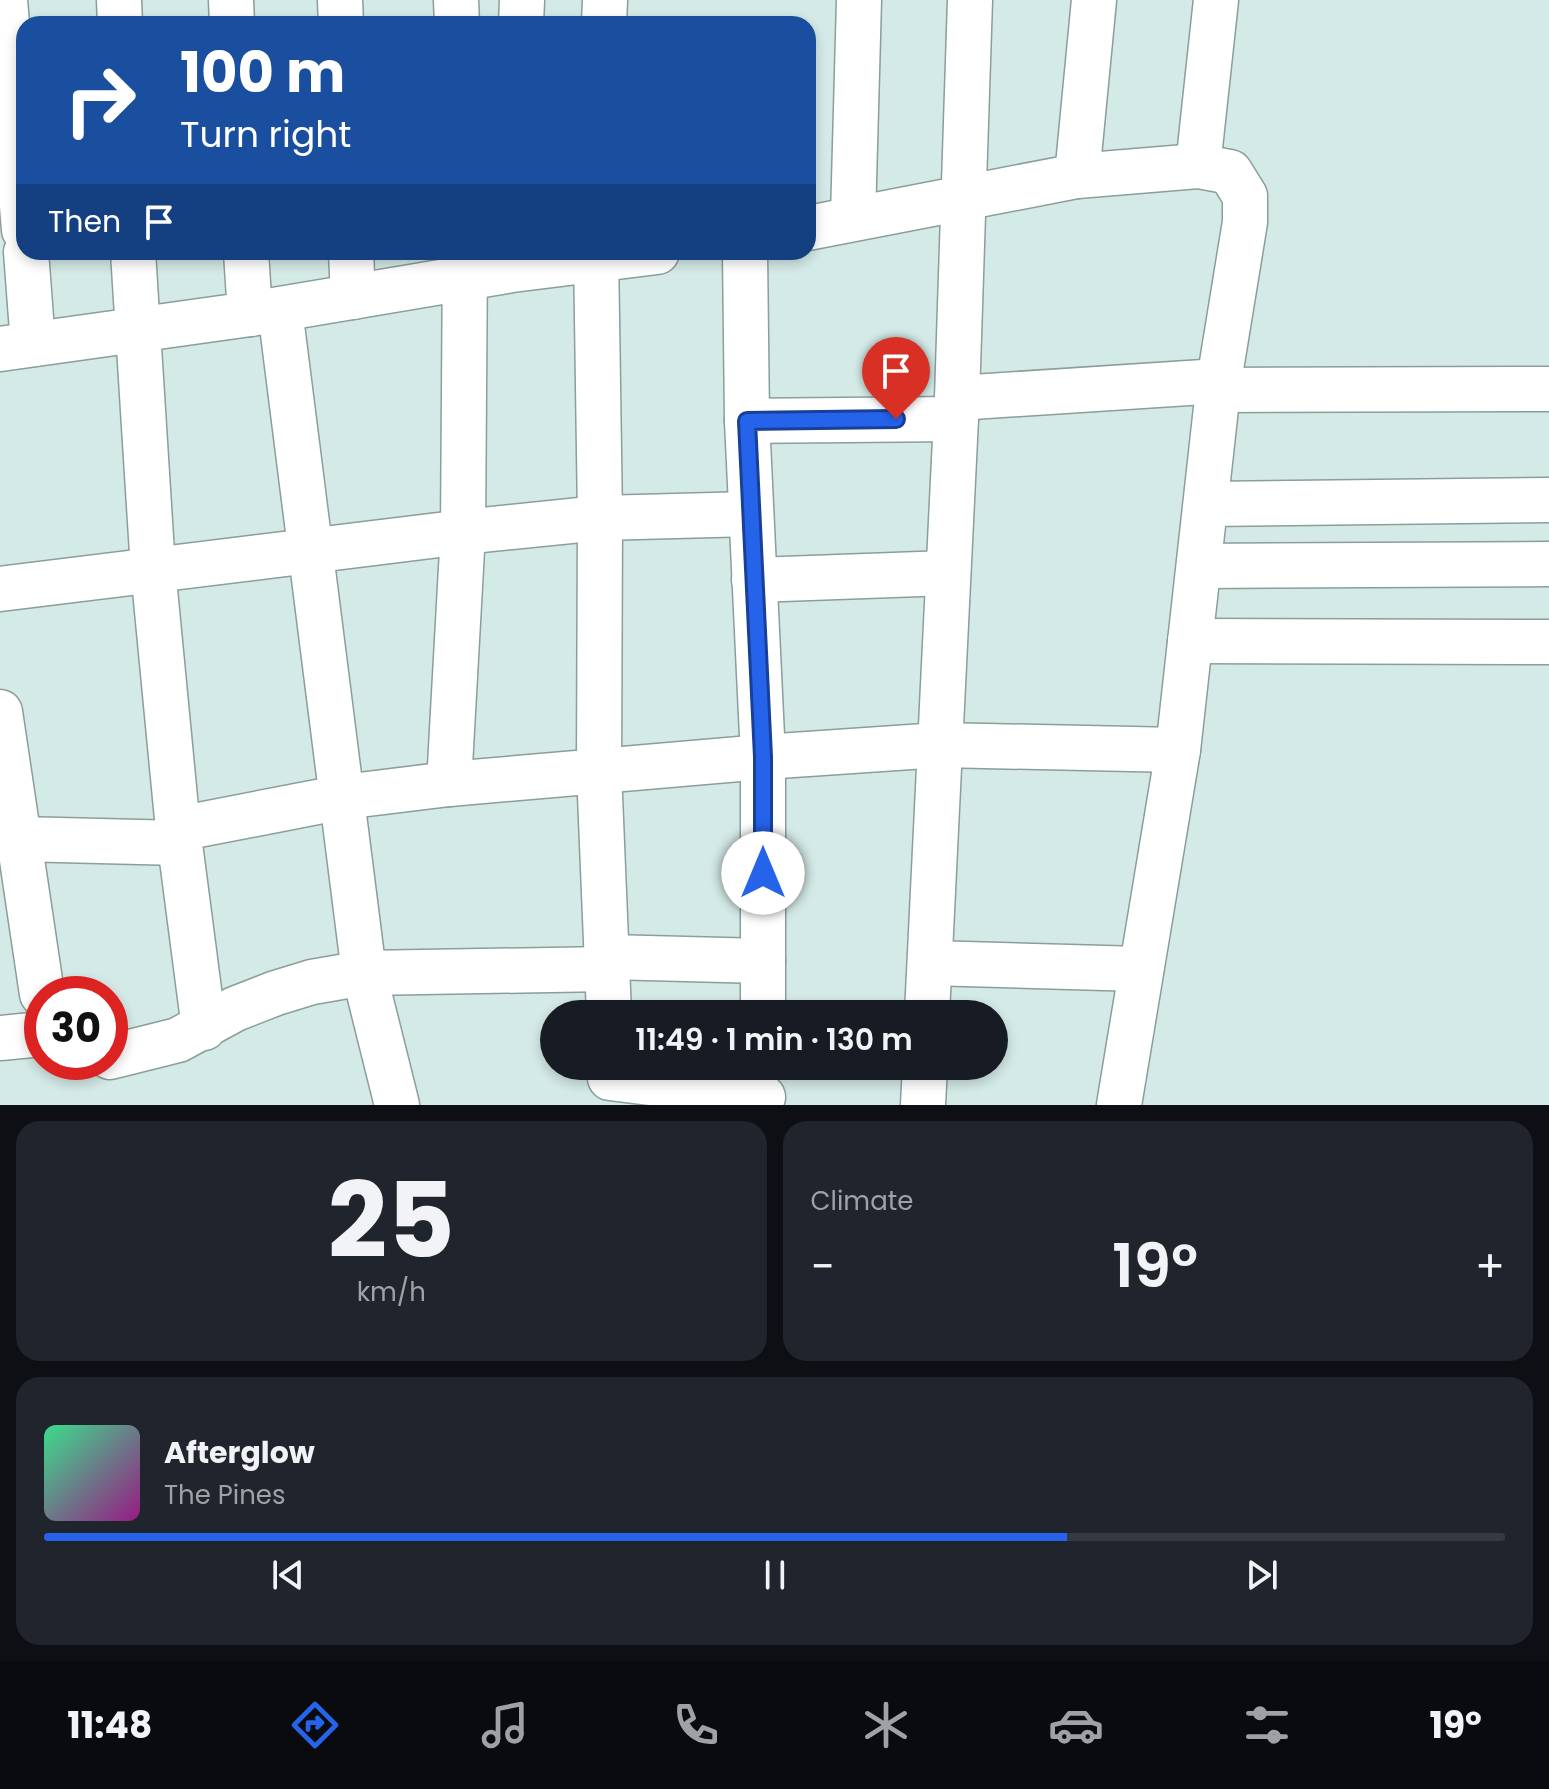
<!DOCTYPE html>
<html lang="en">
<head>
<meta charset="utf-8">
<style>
  :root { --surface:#171b24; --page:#20242c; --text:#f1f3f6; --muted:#9ea1a6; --line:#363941; --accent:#2563eb }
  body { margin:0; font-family:Poppins,sans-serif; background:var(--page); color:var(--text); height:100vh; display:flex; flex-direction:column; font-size:30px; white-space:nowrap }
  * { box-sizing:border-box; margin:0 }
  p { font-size:26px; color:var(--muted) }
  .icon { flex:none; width:44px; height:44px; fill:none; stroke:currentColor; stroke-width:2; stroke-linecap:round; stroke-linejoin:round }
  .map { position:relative; height:1105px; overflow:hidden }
  .sheet { display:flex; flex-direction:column; gap:16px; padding:16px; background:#0d0f14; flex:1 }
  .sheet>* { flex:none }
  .banner { position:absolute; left:16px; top:16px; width:800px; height:244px; border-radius:24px; box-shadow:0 4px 12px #0003; background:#1a4fa0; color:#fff; overflow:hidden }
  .speed { position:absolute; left:24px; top:976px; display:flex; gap:16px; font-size:40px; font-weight:700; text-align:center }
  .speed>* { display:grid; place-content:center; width:104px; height:104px; border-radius:50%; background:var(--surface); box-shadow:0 4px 12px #0003; line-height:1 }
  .speed .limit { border:12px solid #d22; background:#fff; color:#111 }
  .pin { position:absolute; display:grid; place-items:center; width:68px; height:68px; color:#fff; margin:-82px -34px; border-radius:50% 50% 50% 0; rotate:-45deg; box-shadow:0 0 8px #0007 }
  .pin .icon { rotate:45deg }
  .me { position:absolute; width:88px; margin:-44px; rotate:0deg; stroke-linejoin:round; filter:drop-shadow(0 0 6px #0008) }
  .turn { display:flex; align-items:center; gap:28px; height:168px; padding:0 32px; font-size:36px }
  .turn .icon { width:104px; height:104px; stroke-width:2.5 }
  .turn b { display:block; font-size:56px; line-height:68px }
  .then { display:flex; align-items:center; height:76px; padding:0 32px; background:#0003; gap:16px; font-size:30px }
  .big { font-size:60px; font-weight:600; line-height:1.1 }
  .sheet .tile { flex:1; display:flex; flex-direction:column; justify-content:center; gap:12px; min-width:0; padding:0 28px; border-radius:24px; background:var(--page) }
  .sheet .dial { align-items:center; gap:0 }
  .dial b { font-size:104px; line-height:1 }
  .song { display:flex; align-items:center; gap:24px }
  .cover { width:96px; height:96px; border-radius:12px; background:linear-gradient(135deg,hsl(150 70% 55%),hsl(310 70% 35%)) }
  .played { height:8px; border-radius:4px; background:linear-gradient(90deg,var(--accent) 70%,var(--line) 70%) }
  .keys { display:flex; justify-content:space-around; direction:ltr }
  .heat { display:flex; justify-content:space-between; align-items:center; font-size:44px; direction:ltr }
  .sheet .tiles { flex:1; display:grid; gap:16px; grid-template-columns:1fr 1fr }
  .tile:last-child { grid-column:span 2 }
  .trip { position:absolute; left:540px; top:1000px; width:468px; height:80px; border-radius:40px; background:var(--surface); box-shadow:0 4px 12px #0003; font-weight:600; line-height:80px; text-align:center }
  .menu { display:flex; height:128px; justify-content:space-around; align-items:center; background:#090b0e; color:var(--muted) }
  .menu .icon { width:56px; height:56px }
  .menu .selected { color:var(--accent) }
  .menu b { font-size:36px; color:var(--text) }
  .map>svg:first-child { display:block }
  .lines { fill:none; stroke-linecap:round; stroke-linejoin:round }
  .minor-casing { stroke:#8a9e9b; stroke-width:47 }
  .minor { stroke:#fff; stroke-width:44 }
  .route-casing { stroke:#184099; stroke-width:20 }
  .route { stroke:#2563eb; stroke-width:14 }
</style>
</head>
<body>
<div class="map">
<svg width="1549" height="1105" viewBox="0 0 1549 1105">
  <rect width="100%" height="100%" fill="#d4eae7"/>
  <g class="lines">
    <defs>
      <g id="minor">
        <polyline points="5,0 24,230"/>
        <polyline points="119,0 120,24"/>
        <polyline points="231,0 232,24"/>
        <polyline points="340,0 341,24"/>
        <polyline points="456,0 457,24"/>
        <polyline points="521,24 522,0"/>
        <polyline points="604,24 605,0"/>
        <polyline points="1198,166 1216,0"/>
        <polyline points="1077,176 1094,0"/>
        <polyline points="853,218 859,0"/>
        <polyline points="808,228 1077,176 1198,166 1230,172 1245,196 1245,222 1219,381 1178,750 1119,1105"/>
        <polyline points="26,252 33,344"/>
        <polyline points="133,252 153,569 178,829 204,1028"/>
        <polyline points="246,252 250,314"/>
        <polyline points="351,252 353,297"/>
        <polyline points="596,252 600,518 599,771 609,1014"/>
        <polyline points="745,252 747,421 763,757 763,1014"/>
        <polyline points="280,310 364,973 397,1105"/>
        <polyline points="0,349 250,314 512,270 657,252"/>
        <polyline points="1218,390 1549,389"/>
        <polyline points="957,398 1219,381"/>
        <polyline points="747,421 956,419"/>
        <polyline points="1207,504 1549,500"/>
        <polyline points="1200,566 1549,564"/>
        <polyline points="754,580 948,573"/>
        <polyline points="0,589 463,532 600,518 751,514"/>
        <polyline points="1190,641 1549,642"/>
        <polyline points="0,712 42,994"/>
        <polyline points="449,784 463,532 465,252"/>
        <polyline points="178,829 343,797 449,784 763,757 940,745 1178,750"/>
        <polyline points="19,839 180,843"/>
        <polyline points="608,957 763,961"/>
        <polyline points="930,963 1140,969"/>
        <polyline points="927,1014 957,398 970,0"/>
        <polyline points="0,1038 42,1034"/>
        <polyline points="110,1057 178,1040 235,1009 276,993 312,982 364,973 608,969"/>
        <polyline points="610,1078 763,1097"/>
        <polyline points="923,1105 925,1066"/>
      </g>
    </defs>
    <use href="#minor" class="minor-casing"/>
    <use href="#minor" class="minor"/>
  </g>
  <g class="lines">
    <defs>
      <polyline id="route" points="763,873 763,757 747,421 896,419"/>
    </defs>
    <use href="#route" class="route-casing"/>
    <use href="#route" class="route"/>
  </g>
</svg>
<div class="speed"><div class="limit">30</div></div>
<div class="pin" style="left:896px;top:419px;background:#d93025"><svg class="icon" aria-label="arrive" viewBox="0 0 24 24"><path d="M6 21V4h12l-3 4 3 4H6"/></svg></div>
<svg class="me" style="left:763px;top:873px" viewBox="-20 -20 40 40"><circle r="19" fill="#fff"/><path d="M0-13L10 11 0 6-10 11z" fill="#2563eb"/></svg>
<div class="trip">11:49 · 1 min · 130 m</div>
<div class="banner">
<div class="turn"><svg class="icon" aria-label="right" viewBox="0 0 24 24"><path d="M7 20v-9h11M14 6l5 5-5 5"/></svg><div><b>100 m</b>Turn right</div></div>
<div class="then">Then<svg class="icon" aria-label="arrive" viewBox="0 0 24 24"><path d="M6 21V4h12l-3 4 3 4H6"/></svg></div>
</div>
</div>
<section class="sheet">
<div class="tiles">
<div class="tile dial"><b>25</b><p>km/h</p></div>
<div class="tile"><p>Climate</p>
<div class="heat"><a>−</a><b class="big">19°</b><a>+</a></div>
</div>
<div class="tile">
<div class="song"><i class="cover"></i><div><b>Afterglow</b><p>The Pines</p></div></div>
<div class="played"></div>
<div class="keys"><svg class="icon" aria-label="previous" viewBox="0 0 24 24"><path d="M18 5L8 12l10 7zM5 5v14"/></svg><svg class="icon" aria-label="pause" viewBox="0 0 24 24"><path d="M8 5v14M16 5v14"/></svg><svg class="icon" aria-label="next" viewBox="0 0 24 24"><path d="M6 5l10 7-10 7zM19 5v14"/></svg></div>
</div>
</div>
</section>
<nav class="menu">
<b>11:48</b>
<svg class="icon selected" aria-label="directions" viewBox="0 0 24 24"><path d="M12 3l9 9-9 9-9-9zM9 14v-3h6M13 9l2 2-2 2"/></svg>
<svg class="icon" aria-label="music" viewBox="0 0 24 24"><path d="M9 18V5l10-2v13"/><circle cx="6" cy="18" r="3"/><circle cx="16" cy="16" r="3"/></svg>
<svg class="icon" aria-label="phone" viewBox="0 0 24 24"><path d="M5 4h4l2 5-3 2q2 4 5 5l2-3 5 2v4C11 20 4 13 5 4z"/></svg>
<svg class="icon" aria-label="climate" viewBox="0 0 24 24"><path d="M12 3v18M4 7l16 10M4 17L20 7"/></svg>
<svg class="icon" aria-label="car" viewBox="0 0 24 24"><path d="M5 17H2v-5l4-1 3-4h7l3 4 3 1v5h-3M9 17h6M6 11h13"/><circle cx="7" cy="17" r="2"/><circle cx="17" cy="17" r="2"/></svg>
<svg class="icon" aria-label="filters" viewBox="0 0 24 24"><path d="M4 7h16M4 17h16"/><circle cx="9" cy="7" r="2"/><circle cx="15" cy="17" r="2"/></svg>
<b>19°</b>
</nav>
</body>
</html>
